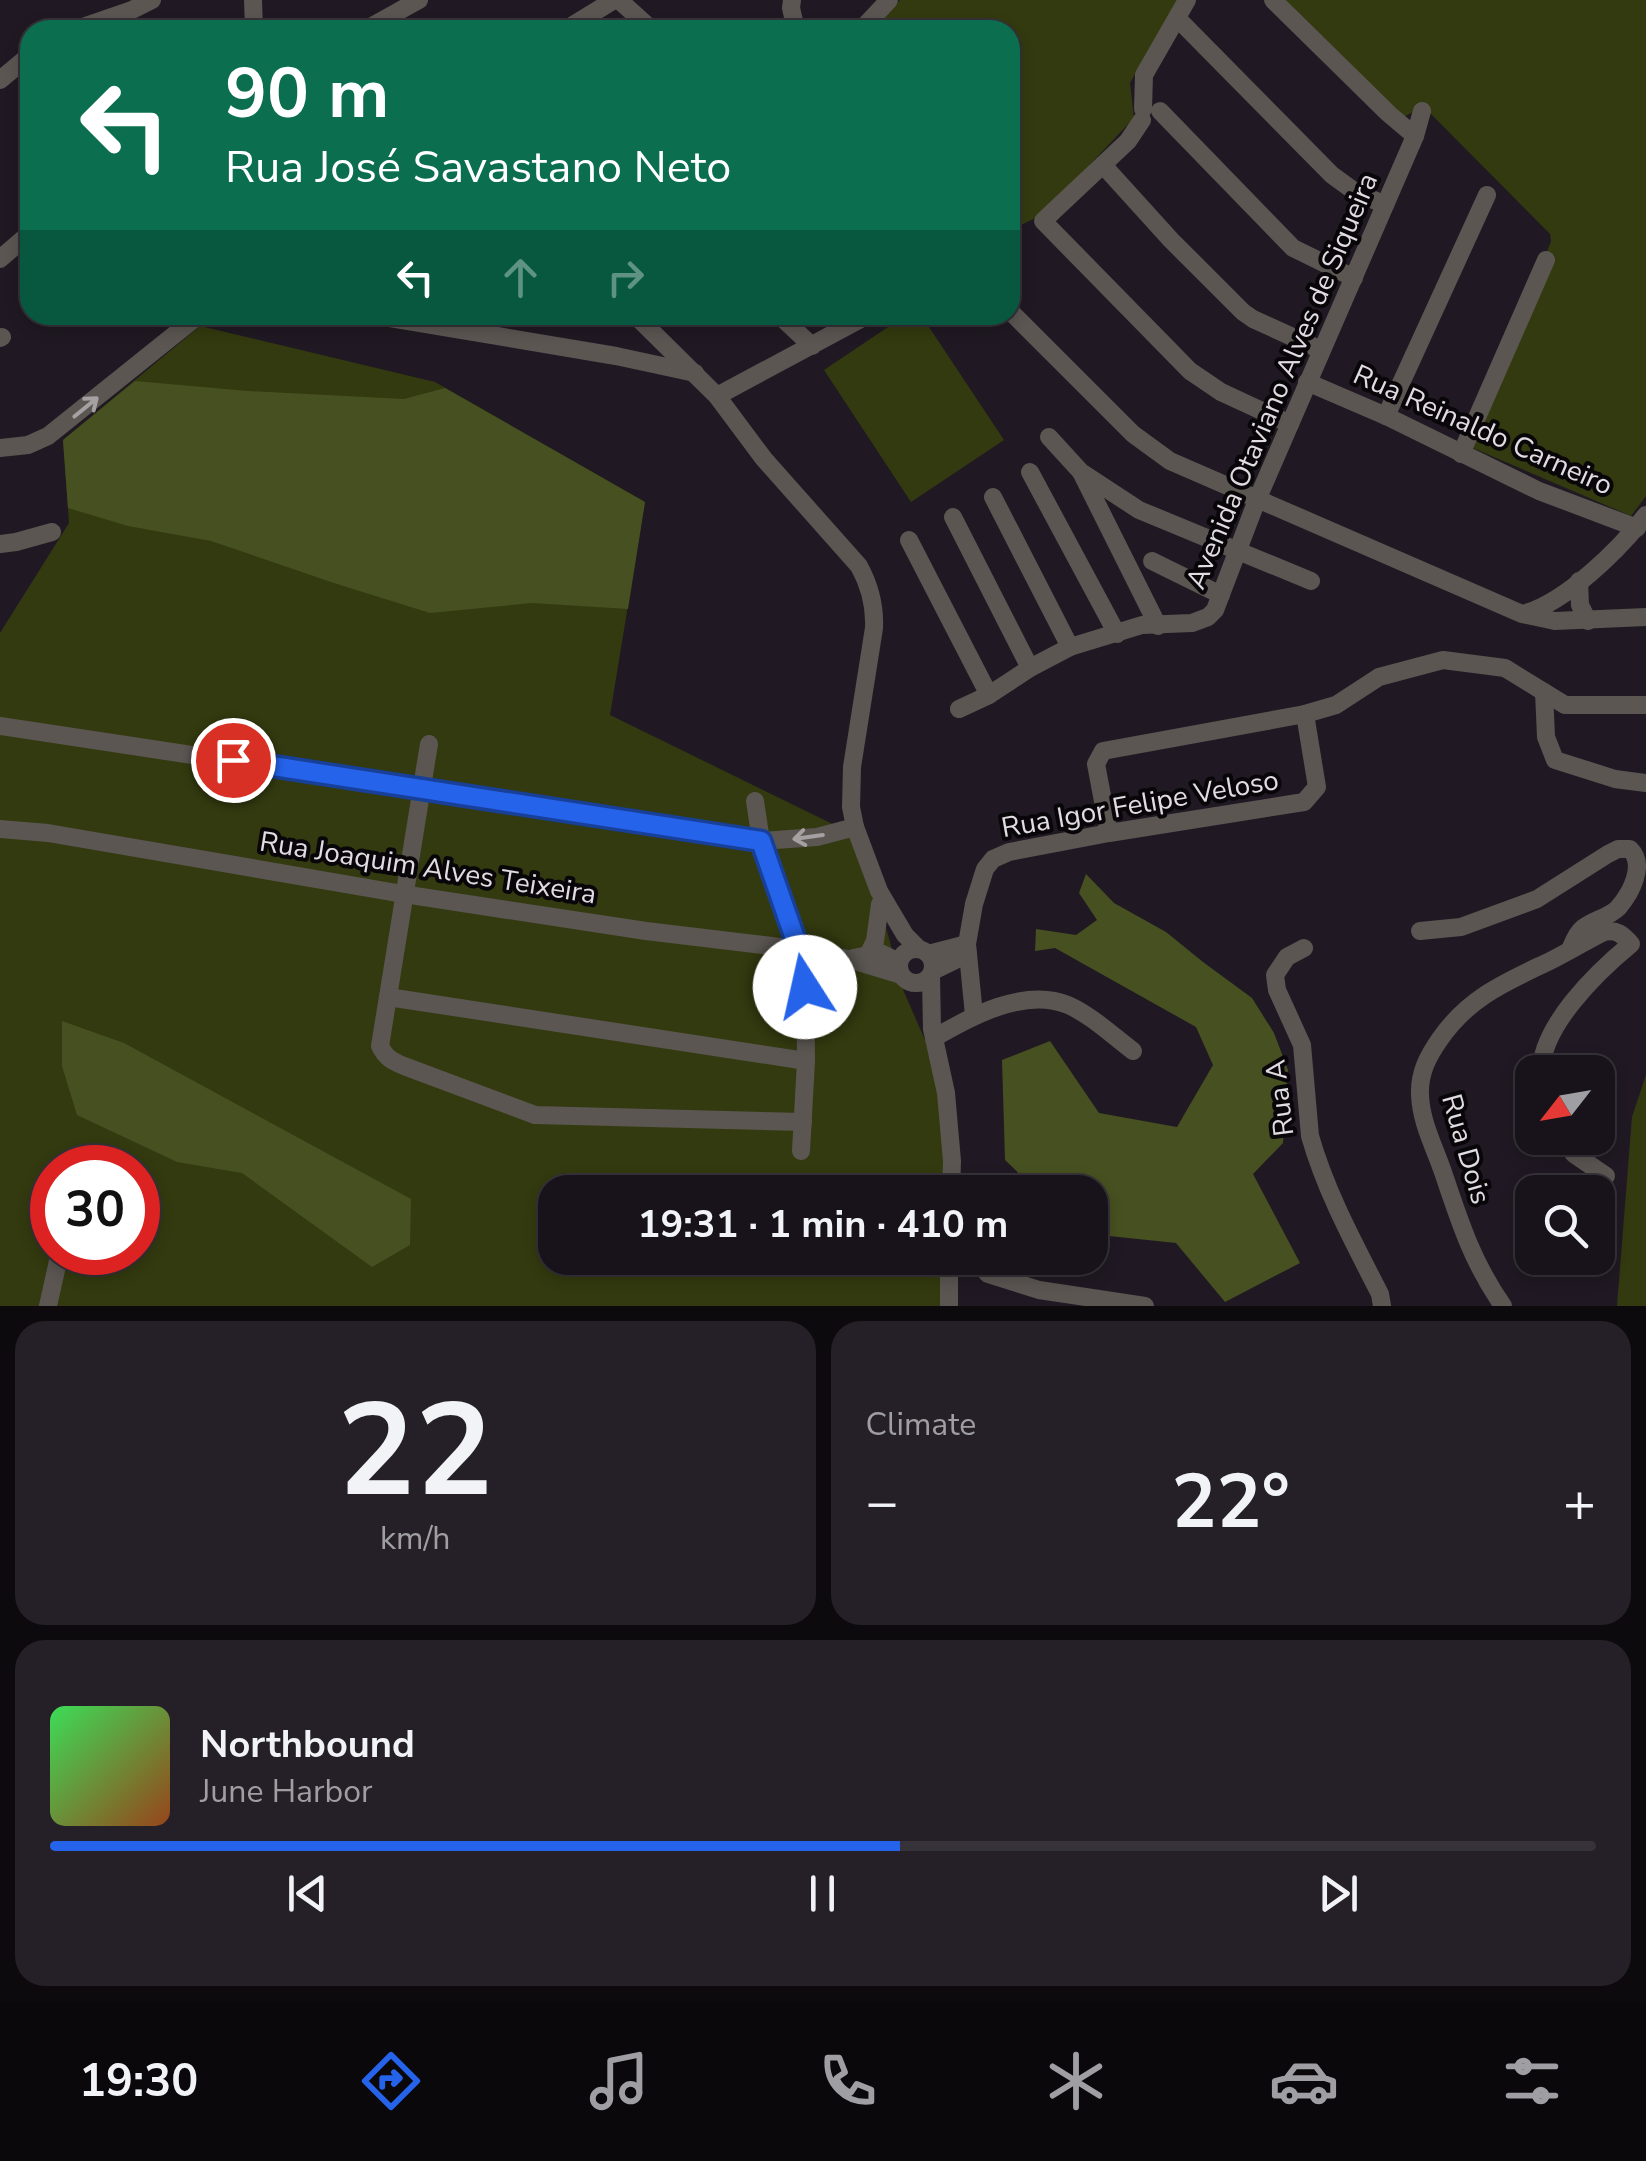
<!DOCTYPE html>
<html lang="en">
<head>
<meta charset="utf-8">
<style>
  :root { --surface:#18131a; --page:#252027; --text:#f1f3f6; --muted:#9f9ea2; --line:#363239; --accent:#2563eb }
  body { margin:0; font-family:"Nunito Sans",sans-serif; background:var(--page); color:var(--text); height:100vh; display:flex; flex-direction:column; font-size:38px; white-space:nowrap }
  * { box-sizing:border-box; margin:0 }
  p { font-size:32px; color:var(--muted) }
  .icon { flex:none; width:55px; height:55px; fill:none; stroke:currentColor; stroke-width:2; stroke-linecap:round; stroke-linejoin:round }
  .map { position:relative; height:1306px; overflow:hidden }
  .details { display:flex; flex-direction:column; gap:15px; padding:15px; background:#0d0a0e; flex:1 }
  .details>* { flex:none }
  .hud { position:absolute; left:20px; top:20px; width:1000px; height:305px; border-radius:30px; box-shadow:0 5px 15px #0003,0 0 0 2px var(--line); background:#0b6e4f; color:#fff; overflow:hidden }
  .needle { width:65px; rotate:239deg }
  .tools { position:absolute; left:1515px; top:1055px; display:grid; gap:20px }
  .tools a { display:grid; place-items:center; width:100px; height:100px; border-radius:20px; background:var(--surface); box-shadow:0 5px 15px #0003,0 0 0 2px var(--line); font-size:50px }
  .speed { position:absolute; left:30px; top:1145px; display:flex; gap:20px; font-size:50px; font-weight:700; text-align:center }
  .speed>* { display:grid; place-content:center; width:130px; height:130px; border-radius:50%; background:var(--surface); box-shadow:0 5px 15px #0003,0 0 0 2px var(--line); line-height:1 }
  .speed .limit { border:15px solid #d22; background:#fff; color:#111 }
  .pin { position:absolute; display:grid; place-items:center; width:85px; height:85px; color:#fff; margin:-42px; border:5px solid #fff; border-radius:50%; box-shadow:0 2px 10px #0007 }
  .me { position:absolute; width:110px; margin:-55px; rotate:350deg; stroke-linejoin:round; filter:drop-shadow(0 0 8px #0008) }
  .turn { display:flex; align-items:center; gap:35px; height:210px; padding:0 40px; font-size:45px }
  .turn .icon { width:130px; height:130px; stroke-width:2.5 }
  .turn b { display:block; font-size:70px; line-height:85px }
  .lanes { display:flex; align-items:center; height:95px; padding:0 40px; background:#0003; justify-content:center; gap:50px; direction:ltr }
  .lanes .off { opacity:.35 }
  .big { font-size:75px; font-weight:700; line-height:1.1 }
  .details .tile { flex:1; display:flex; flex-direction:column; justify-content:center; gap:15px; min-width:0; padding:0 35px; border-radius:30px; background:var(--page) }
  .details .dial { align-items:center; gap:0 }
  .dial b { font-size:130px; line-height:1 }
  .song { display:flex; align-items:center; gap:30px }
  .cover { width:120px; height:120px; border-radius:15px; background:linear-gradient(135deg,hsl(130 70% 55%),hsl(20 70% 35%)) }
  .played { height:10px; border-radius:5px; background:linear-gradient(90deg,var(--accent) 55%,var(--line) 55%) }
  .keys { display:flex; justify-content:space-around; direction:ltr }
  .heat { display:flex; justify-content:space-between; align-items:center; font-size:55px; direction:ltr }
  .details .tiles { flex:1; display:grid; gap:15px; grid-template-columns:1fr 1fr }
  .tile:last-child { grid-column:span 2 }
  .trip { position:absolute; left:538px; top:1175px; width:570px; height:100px; border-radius:30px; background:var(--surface); box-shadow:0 5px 15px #0003,0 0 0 2px var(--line); font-weight:700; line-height:100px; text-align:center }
  .dock { display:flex; height:160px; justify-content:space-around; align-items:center; background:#0a080a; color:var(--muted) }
  .dock .icon { width:70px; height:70px }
  .dock .selected { color:var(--accent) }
  .dock b { font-size:45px; color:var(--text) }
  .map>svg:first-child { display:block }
  .green { fill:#333a0f; fill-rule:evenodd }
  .forest { fill:#475020 }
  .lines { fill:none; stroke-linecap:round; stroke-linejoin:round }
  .minor { stroke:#5b5652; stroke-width:18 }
  .oneway { stroke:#a5a0a1 }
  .route-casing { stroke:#184099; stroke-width:25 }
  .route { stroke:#2563eb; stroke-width:18 }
  .labels { text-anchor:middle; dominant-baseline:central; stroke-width:8; stroke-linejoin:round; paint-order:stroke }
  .street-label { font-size:28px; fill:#e1dce2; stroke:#080609 }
</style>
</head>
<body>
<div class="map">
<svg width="1646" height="1306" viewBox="0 0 1646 1306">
  <rect width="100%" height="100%" fill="#201923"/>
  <g class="green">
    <polygon points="900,0 1178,0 1130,83 1134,118 1042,215 1010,230 1010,30 873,30"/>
    <polygon points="1283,0 1646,0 1646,496 1631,516 1473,448 1551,241 1550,234 1423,106 1399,120"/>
    <polygon points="906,315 921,315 1004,440 911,502 824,370"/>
    <path d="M 200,326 L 435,382 L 645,502 L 610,715 L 851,833 L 881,910 L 904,992 L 925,1040 L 942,1095 L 946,1192 L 555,1192 L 555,1258 L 944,1258 L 942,1306 L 0,1306 L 0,633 L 69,523 L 63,440 ZM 52,1168 L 138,1168 L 138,1252 L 52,1252 Z"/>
    <polygon points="1646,1075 1646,1306 1617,1306 1632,1117"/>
  </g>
  <g class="forest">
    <polygon points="135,381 248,391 404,399 445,388 645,502 628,609 532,603 430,613 337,584 211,541 128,526 68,508 63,440"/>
    <polygon points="1086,874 1114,903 1166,932 1203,962 1252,998 1274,1033 1288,1070 1283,1143 1253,1174 1300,1263 1225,1302 1176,1243 1090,1234 1090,1192 1038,1192 1005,1160 1002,1060 1050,1041 1099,1113 1177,1127 1213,1065 1196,1027 1055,948 1035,951 1036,929 1076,935 1097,920 1079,893"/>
    <polygon points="62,1021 124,1043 411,1199 410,1245 372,1267 242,1173 177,1162 77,1115 62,1066"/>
  </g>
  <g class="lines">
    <g class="minor">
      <polyline points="253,0 254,30"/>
      <polyline points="619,0 652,30"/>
      <polyline points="792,0 791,8 796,30"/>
      <polyline points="1273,0 1389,114 1415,136"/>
      <polyline points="1177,18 1332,175 1354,191 1385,205"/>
      <polyline points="74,30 132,10 152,0"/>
      <polyline points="365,30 419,0"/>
      <polyline points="565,30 614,0"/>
      <polyline points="861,30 889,0"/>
      <polyline points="0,80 30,55"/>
      <polyline points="1143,109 1144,75 1187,0"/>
      <polyline points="1160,111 1293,248 1354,278"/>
      <polyline points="1142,120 1128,141 1043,221 1190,371 1221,392 1290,424"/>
      <polyline points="1103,165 1171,240 1243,312 1253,319 1321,350"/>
      <polyline points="0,259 30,233"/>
      <polyline points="1010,311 1133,434 1170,461 1522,614 1555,621 1646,617"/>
      <polyline points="372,315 616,356 695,373"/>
      <path d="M 635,315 L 717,396 L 764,459 L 859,566 C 870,586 875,606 874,628 L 852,767 L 851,807 L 855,827 L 879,891 L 905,935 L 919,949"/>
      <polyline points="779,315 812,346"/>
      <polyline points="0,338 2,337"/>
      <polyline points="1307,382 1386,416 1539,491 1637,528"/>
      <polyline points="717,396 868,315"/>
      <polyline points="1386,416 1487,195"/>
      <polyline points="1049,437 1081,472 1139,510 1311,581"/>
      <polyline points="0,448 28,445 48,436 199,315"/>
      <polyline points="1461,454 1546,260"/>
      <polyline points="1030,472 1117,634"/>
      <polyline points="1082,474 1158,626"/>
      <polyline points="993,497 1070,647"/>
      <polyline points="953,517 1030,668"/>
      <polyline points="909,540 989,695"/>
      <polyline points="0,544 16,542 52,532"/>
      <polyline points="1152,561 1221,595"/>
      <polyline points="1579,581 1580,605 1588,621"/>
      <path d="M 1523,614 C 1565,603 1620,549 1646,515"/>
      <polyline points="1544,692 1546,737 1555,760 1615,779 1646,783"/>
      <polyline points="959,709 989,695 1030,668 1070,647 1142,625 1192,623 1208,617 1215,610 1257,500 1415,136 1422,111"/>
      <polyline points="0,726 761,841 817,837 855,827"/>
      <path d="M 429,744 L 380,1046 C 386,1058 392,1061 404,1066 L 535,1115 L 803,1122"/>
      <polyline points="755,801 761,841 799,949"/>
      <polyline points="0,829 48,833 403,894 646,931 805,950 848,959 901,975"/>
      <polyline points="1109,833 1096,764 1103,751 1305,714 1336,705 1379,677 1443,660 1505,668 1565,705 1646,705"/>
      <path d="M 1420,931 L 1461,927 L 1537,899 L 1608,854 L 1618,849 L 1630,849 C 1646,865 1631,893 1618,908 C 1608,918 1592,920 1582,929 C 1576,934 1573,943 1570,950"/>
      <path d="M 1304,948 L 1287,957 L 1275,975 L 1277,990 L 1302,1045 L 1310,1136 C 1326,1192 1354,1243 1380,1294 L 1382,1306"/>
      <circle cx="916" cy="966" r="17"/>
      <polyline points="928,954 967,944"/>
      <polyline points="868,955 875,941 880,904"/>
      <polyline points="853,958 880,953 899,962"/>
      <polyline points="933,971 968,954"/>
      <polyline points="931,976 932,1029 946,1093 952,1161 951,1192"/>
      <polyline points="388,997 806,1061"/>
      <polyline points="974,1015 967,944 974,904 985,869 993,859 1009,852 1109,833 1304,802 1317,787 1305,714"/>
      <path d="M 934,1038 C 970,1017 1024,987 1068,1005 C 1091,1015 1113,1036 1133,1051"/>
      <polyline points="1562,1138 1574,1154 1606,1176"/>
      <polyline points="801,1151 806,1061 805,950"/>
      <polyline points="975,1258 988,1274 1039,1290 1145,1306"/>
      <polyline points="48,1306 60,1252"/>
      <polyline points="949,1306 949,1258"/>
      <path d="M 1503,1306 C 1473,1263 1460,1223 1444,1175 C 1435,1148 1421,1123 1420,1095 C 1419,1073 1428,1056 1440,1039 C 1469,997 1506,982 1550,961 C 1568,952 1586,941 1604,932 C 1617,929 1623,935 1631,944 C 1597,972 1541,1026 1541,1072"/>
    </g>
  </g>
  <defs><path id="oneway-shaft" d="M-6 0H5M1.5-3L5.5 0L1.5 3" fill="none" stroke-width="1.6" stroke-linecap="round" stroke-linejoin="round" transform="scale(2.5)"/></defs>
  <g class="oneway">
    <use href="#oneway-shaft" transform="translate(86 407) rotate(-39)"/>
    <use href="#oneway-shaft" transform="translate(808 837) rotate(172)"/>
  </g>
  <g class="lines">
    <defs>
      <polyline id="route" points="233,760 761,841 799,950 805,950 805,987"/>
    </defs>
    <use href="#route" class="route-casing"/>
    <use href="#route" class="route"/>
  </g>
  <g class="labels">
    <g class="street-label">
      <text transform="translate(1282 381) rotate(-67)">Avenida Otaviano Alves de Siqueira</text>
      <text transform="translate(1483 430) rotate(24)">Rua Reinaldo Carneiro</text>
      <text transform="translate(1140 804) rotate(-10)">Rua Igor Felipe Veloso</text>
      <text transform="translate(428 868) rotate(9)">Rua Joaquim Alves Teixeira</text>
      <text transform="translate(1280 1098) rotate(-97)">Rua A</text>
      <text transform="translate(1466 1149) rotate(74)">Rua Dois</text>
    </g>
  </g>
</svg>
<div class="tools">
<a><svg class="needle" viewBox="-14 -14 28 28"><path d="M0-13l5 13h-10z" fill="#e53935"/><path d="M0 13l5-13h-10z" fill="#9f9ea2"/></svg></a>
<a><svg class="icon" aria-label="search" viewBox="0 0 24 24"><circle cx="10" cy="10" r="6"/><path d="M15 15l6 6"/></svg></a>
</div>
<div class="speed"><div class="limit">30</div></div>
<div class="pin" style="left:233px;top:760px;background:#d93025"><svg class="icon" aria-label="arrive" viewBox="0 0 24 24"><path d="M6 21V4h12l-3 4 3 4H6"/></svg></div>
<svg class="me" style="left:805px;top:987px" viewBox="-20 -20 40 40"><circle r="19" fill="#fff"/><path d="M0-13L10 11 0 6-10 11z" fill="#2563eb"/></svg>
<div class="trip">19:31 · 1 min · 410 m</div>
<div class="hud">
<div class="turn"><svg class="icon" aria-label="left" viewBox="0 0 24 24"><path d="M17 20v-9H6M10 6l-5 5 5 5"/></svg><div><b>90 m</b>Rua José Savastano Neto</div></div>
<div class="lanes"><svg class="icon" aria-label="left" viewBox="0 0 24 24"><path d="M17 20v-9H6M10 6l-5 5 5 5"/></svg><svg class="icon off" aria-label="ahead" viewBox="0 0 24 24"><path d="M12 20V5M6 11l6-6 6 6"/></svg><svg class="icon off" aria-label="right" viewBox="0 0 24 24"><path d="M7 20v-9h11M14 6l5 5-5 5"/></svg></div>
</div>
</div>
<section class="details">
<div class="tiles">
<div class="tile dial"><b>22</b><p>km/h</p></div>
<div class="tile"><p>Climate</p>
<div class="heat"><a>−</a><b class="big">22°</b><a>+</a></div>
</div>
<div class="tile">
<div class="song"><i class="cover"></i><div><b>Northbound</b><p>June Harbor</p></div></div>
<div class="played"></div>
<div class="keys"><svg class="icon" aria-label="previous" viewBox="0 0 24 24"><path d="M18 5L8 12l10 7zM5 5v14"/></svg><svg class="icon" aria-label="pause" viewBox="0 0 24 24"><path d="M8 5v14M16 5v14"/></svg><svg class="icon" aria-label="next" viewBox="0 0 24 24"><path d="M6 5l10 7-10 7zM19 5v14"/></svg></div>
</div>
</div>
</section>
<nav class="dock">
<b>19:30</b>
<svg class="icon selected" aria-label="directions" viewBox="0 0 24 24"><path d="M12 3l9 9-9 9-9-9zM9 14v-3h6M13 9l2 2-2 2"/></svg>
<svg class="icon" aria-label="music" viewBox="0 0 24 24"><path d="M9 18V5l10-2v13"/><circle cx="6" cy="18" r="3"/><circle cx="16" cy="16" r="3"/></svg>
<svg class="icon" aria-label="phone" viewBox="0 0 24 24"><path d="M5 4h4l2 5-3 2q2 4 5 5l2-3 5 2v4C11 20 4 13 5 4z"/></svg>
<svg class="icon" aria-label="climate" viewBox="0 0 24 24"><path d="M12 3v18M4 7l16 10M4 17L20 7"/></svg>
<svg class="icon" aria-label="car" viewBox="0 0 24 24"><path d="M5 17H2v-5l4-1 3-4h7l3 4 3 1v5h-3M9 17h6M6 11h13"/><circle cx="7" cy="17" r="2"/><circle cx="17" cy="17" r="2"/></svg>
<svg class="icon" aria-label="filters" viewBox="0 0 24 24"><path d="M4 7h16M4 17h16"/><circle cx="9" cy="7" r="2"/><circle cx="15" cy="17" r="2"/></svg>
</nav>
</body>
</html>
